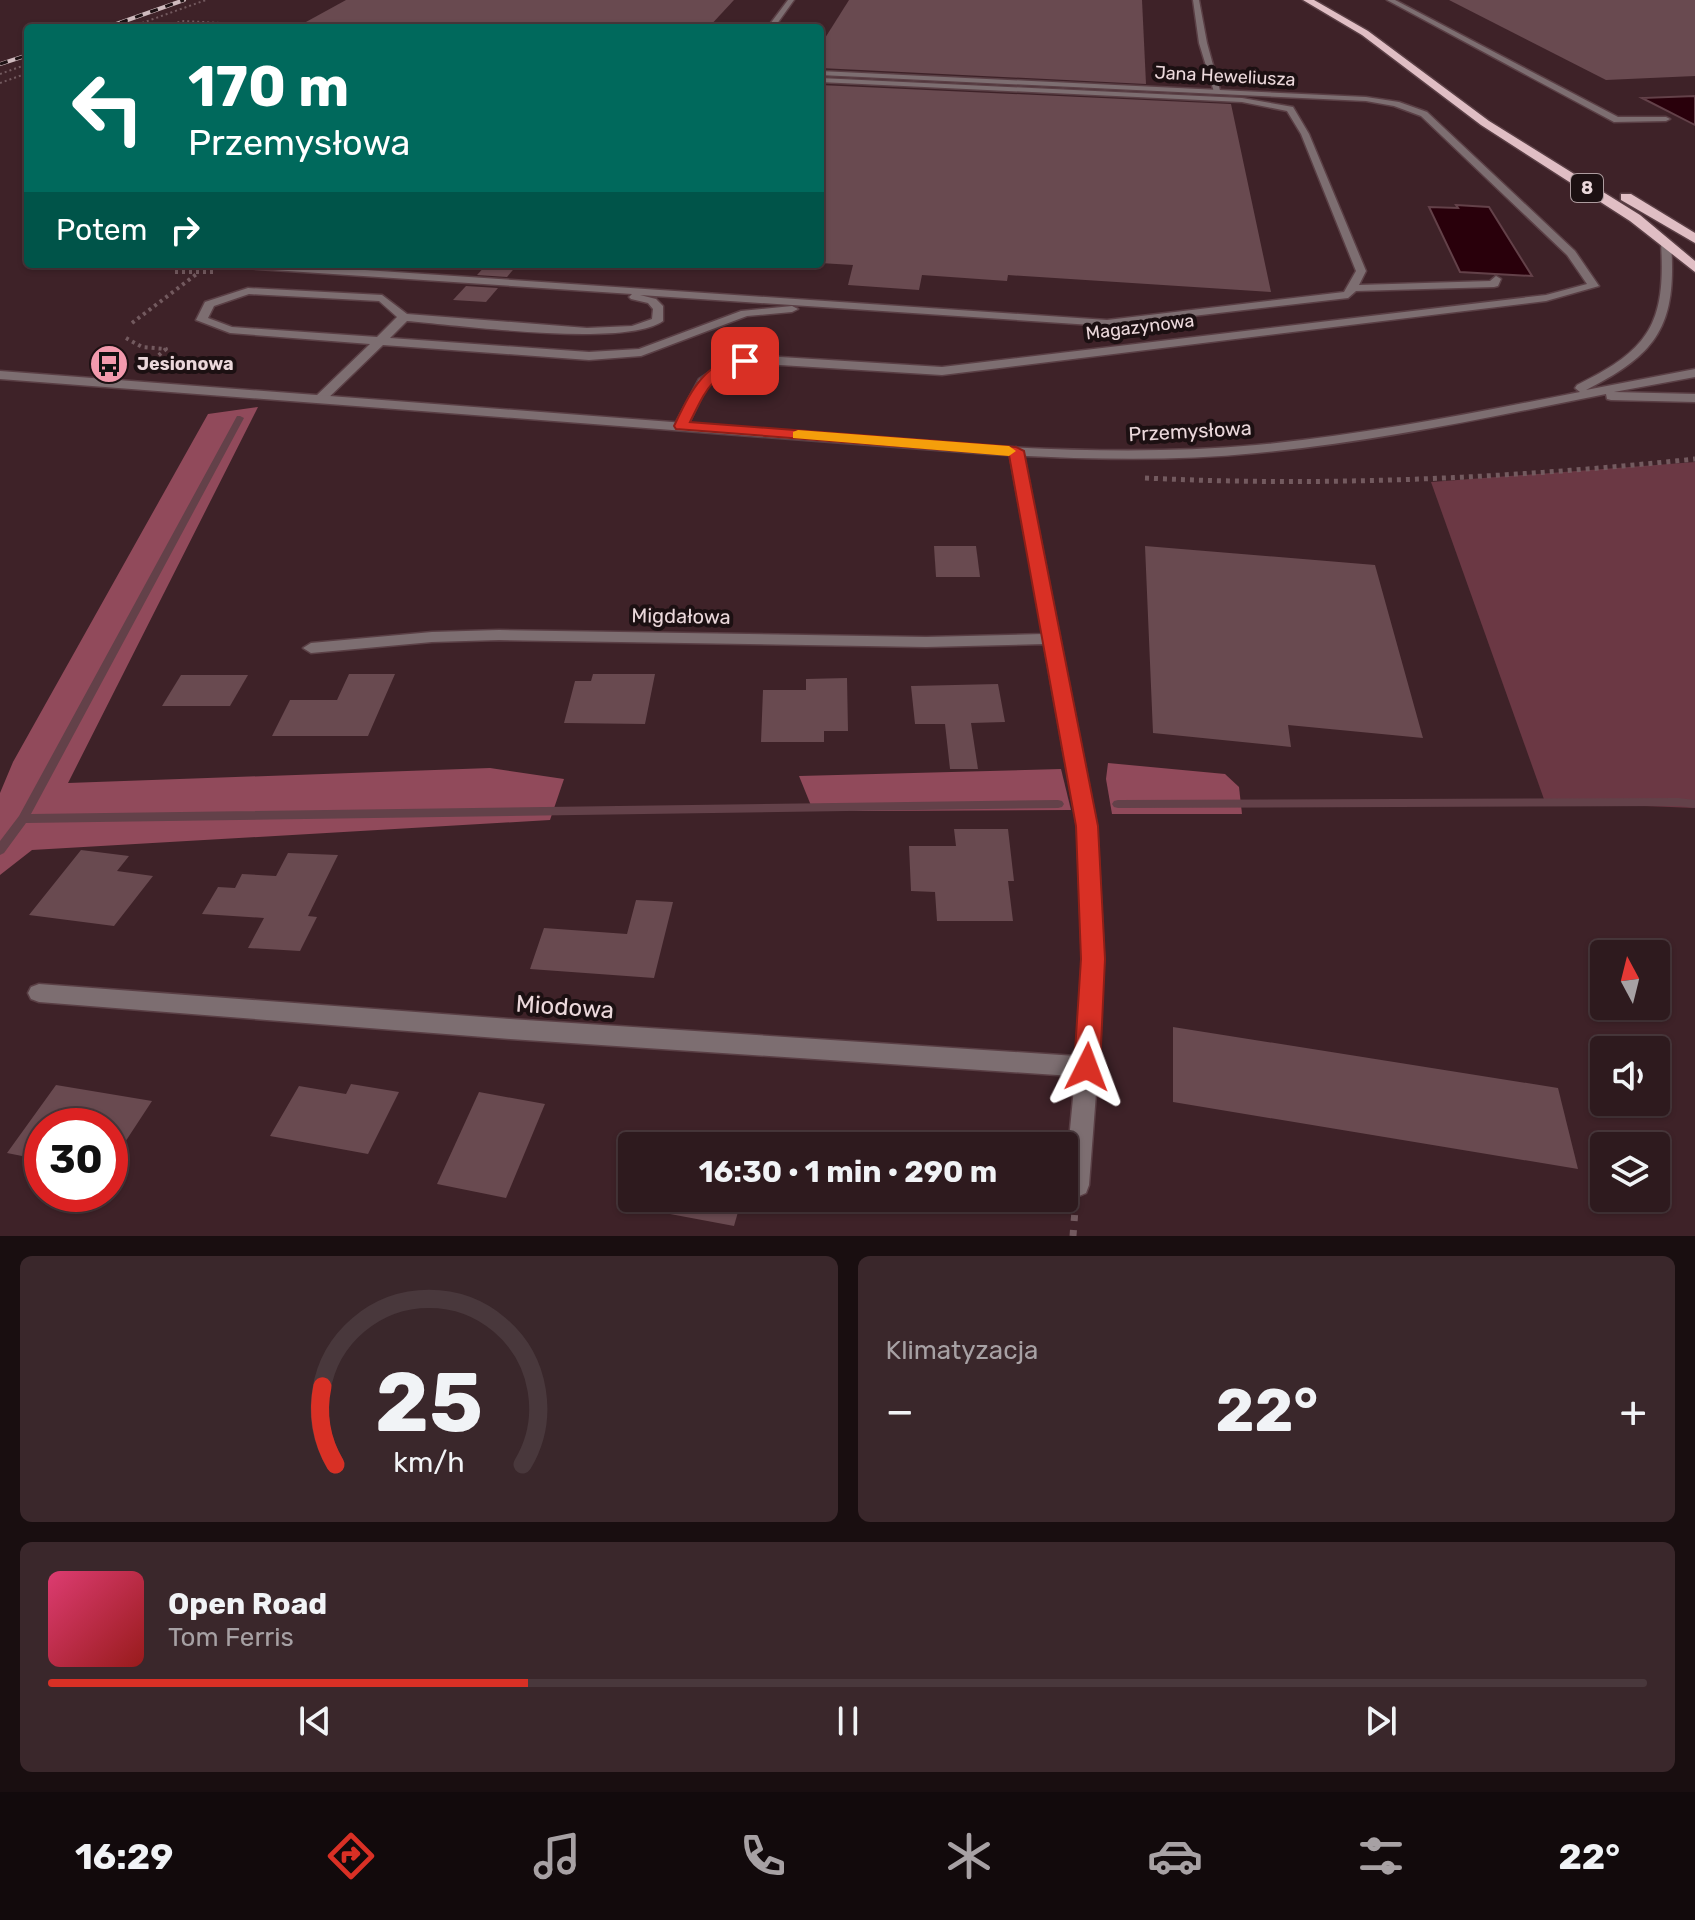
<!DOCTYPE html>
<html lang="pl">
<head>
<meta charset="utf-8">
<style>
  :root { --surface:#2e1a1e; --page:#3a272b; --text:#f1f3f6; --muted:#a7a1a4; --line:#49383c; --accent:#d93025 }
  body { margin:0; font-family:Rubik,sans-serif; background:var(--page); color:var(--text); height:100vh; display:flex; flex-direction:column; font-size:30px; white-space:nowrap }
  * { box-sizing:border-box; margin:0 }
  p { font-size:26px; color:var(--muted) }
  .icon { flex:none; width:44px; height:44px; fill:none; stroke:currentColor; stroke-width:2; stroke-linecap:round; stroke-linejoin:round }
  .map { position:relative; height:1236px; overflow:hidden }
  .details { display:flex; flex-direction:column; gap:20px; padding:20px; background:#190e10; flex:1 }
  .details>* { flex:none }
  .banner { position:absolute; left:24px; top:24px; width:800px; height:244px; border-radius:8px; box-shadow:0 2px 6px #0004,0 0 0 2px var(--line); background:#00695c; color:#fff; overflow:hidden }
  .needle { width:52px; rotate:353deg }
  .fabs { position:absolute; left:1590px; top:940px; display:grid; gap:16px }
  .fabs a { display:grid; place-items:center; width:80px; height:80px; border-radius:8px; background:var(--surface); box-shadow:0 2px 6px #0004,0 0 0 2px var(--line); font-size:40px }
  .speed { position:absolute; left:24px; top:1108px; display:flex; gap:16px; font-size:40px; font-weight:700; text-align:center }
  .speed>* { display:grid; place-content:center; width:104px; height:104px; border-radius:50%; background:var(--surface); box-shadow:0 2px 6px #0004,0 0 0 2px var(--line); line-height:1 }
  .speed .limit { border:12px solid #d22; background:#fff; color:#111 }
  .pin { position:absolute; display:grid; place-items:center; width:68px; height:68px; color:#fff; margin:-34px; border-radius:16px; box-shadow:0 4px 12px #0006 }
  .me { position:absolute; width:88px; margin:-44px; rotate:3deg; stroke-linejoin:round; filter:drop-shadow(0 0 6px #0008) }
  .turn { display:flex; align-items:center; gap:28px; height:168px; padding:0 32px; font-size:36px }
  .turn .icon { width:104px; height:104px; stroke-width:2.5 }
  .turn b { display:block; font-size:56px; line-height:68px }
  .then { display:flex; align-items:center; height:76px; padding:0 32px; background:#0003; gap:16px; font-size:30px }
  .big { font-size:60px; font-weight:700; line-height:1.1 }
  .details .card { flex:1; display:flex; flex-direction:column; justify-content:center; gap:12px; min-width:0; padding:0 28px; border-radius:12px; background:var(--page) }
  .details .dial { align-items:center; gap:0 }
  .dial svg { height:208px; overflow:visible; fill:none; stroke:var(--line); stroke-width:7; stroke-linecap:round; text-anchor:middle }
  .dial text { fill:var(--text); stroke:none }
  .song { display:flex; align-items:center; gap:24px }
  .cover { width:96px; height:96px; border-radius:12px; background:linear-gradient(135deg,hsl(340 70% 55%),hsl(0 70% 35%)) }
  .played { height:8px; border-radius:4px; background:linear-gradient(90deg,var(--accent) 30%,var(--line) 30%) }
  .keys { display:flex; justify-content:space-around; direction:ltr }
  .heat { display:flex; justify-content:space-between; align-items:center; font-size:44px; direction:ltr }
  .details .tiles { flex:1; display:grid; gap:20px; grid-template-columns:1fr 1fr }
  .card:last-child { grid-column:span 2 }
  .trip { position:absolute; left:618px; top:1132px; width:460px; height:80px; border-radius:8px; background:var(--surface); box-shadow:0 2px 6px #0004,0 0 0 2px var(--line); font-weight:700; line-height:80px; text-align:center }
  .tab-bar { display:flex; height:128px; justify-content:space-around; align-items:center; background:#120a0c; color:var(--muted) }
  .tab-bar .icon { width:56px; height:56px }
  .tab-bar .on { color:var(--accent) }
  .tab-bar b { font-size:36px; color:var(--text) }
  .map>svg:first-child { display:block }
  .green { fill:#6b3844 }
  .forest { fill:#914a5b }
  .water { fill:#29000b; stroke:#634149; stroke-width:2 }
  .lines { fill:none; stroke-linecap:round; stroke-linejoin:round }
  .stream { fill:#634149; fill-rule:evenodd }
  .building { fill:#694a50 }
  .service-casing { stroke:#5a3f45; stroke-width:3 }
  .minor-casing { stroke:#5a3f45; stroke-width:3 }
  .tertiary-casing { stroke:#5a3f45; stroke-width:3 }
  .trunk-casing { stroke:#5a3f45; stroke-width:3 }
  .path-far3 { stroke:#735a5f; stroke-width:2; stroke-dasharray:2 3; stroke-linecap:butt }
  .path-far2 { stroke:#735a5f; stroke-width:4; stroke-dasharray:3 4; stroke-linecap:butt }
  .path-far1 { stroke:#735a5f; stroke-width:5; stroke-dasharray:4 5; stroke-linecap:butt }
  .path { stroke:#735a5f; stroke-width:7; stroke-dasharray:6 9; stroke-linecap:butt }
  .service { fill:#7d6e71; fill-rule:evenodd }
  .minor { fill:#7d6e71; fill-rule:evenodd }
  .tertiary { fill:#7d6e71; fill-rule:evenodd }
  .trunk { fill:#e0bec4; fill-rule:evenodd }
  .rail-casing { stroke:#cfbabe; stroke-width:4 }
  .rail { stroke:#1c1012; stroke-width:3; stroke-dasharray:8; stroke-linecap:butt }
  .route { fill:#d93025; stroke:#8d1f18; stroke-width:2 }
  .slow { fill:#f59e0b }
  .labels { text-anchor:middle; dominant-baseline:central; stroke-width:8; stroke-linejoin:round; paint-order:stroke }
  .far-street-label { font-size:18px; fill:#ebd8db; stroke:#1c1012 }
  .shield { fill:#1c1012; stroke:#ad9c9f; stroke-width:2 }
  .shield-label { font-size:18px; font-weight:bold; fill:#ebd8db }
  .far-poi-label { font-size:18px; font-weight:bold; fill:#ebd8db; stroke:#1c1012; text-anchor:start }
  .street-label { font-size:20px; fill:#ebd8db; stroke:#1c1012 }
  .near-street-label { font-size:24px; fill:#ebd8db; stroke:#1c1012 }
</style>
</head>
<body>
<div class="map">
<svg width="1695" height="1236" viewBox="0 0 1695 1236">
  <rect width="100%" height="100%" fill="#3e2228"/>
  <polygon class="green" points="1695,462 1695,808 1545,802 1431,482"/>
  <g class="forest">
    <polygon points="258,407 68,783 490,768 564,779 550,820 32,850 0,875 0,793 13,762 208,414"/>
    <polygon points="1108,763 1225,774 1239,787 1242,814 1112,814 1106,779"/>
    <polygon points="1061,769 1071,810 863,811 812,808 799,776"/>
  </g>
  <g class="water">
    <polygon points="1695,96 1695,125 1642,98"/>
    <polygon points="1456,205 1489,207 1532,276 1460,272 1429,207 1458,208"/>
  </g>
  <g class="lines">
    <g class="stream">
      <polygon points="237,416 240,416 244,418 31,814 1058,800 1062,801 1064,804 1062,807 1058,808 26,823 4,853 0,855 0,841 19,816"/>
      <polygon points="1679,798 1695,800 1695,808 1679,806 1118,808 1114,807 1112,804 1114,801 1118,800"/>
    </g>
  </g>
  <g class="building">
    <polygon points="346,0 734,0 708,28 295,28"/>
    <polygon points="849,0 1142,0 1146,84 820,68 820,46"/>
    <polygon points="1449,0 1695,0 1695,76 1606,80"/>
    <polygon points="820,85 1231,104 1271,292 1008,275 1007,281 922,275 919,290 848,285 853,265 820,263"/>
    <polygon points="487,264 518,264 507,277 477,275"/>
    <polygon points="466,286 498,288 486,302 453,300"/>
    <polygon points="934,546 976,546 980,577 936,577"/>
    <polygon points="1145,546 1375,565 1423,738 1288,725 1291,747 1153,733"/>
    <polygon points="349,674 395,674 368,736 272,736 290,700 337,700"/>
    <polygon points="593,674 655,674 645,724 564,723 575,681 591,681"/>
    <polygon points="181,675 248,675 230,706 162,706"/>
    <polygon points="847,678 848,731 824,731 824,742 761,742 763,690 806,690 806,679"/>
    <polygon points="998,684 1005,722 971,723 978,769 950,769 945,724 915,724 911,686"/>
    <polygon points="954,829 1008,829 1014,881 1008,881 1013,921 937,921 935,892 911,891 909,846 956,846"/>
    <polygon points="81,850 129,856 117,871 153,876 114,926 29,915"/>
    <polygon points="288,853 338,855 308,916 317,917 300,951 248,948 264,918 202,914 218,887 235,888 242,874 276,876"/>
    <polygon points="636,900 673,902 654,978 530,969 544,928 627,934"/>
    <polygon points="1173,1027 1558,1088 1578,1169 1173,1102"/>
    <polygon points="351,1084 399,1092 368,1154 270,1136 299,1086 346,1094"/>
    <polygon points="56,1085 152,1101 110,1165 110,1126 42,1126 42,1160 7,1153"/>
    <polygon points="479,1092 545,1104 506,1198 437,1184"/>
    <polygon points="655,1198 742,1198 734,1226 654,1211"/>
  </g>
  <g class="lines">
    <defs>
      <g id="service">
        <polygon points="788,0 794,0 774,28 767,28"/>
        <polygon points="1193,0 1199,0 1207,43 1221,94 1214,92 1199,43"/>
        <polygon points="1387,0 1395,0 1618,117 1666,117 1670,119 1666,121 1614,122"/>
        <path d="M 820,78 L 1242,98 L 1293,107 L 1309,134 L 1366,271 L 1359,285 L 1490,281 L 1496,276 L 1501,279 L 1498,286 L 1494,287 L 1356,291 L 1348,298 L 1107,326 L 640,295 L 656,299 L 663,306 L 663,321 C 626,348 458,325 407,321 L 390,338 L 589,352 L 639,349 L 741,311 L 792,306 L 798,309 L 792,312 L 747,316 L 641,356 L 589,360 L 383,345 L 324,402 L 316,402 L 316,396 L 370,344 L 230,333 L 196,320 L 205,302 L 248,288 L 382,295 L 407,314 L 587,328 L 632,326 L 652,319 L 653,309 L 648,303 L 631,299 L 629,297 L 632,294 L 229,267 L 224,264 L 276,264 L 1107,320 L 1344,292 L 1356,271 L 1301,134 L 1287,111 L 1242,102 L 820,82 ZM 249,294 L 379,301 L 397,317 L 377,337 L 232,327 L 208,318 L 214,306 Z"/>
        <polygon points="1087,1057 1095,1060 1098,1067 1089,1185 1086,1193 1077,1197 1064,1194 1064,1170 1066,1171 1076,1067 1079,1060"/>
        <polygon points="864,1134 877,1138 880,1146 852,1146 855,1137"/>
      </g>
      <g id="minor">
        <polygon points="820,71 1366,97 1399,102 1427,112 1575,251 1599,286 1546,301 942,375 764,364 734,365 708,384 686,429 676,429 674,426 699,379 731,358 764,356 942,367 1546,295 1587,284 1567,255 1421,116 1394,106 1366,101 820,75"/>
        <polygon points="1016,447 1023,451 1097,826 1104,959 1098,1067 1095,1074 1087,1077 510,1039 39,1002 31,999 28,993 31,987 39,984 510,1019 1076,1056 1082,959 1077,826 1044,644 926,647 499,640 432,642 311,653 303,648 311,643 432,632 499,630 926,637 1043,634 1009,451"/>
      </g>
      <path id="tertiary" d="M 1666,240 L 1671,243 C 1677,325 1658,354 1586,390 L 1695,369 L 1695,377 L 1614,392 L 1695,394 L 1695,402 L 1611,400 L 1607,399 L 1606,394 C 1491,417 1375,442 1257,453 C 1168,462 1078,459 989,454 L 0,379 L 0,371 L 989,446 C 1078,451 1168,453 1256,445 C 1365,435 1473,413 1580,392 L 1575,388 L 1577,385 C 1649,350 1666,324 1661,243 Z"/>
      <g id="trunk">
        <polygon points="1303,0 1314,0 1368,31 1489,121 1640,215 1695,261 1695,272 1630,221 1481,125 1362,35"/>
        <polygon points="1621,194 1631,194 1695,233 1695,243 1621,200"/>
      </g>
    </defs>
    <use href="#service" class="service-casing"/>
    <use href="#minor" class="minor-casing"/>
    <use href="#tertiary" class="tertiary-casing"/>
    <use href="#trunk" class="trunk-casing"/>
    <g class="path-far3">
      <polyline points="128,28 206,0"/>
      <polyline points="153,28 184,21 238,24 231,28"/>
      <polyline points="0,74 28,64"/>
      <polyline points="0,83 28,73"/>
    </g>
    <g class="path-far2">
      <polyline points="175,272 214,272"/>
      <polyline points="132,323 198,273"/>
      <polyline points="126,338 142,347 166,349 147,365"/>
    </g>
    <path class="path-far1" d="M 1145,478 C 1328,487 1513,478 1695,459"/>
    <polyline class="path" points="1073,1236 1075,1210"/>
    <use href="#service" class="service"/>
    <use href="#minor" class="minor"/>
    <use href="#tertiary" class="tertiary"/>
    <use href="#trunk" class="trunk"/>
    <defs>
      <g id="rail">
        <polyline points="105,28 184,0"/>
        <polyline points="0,64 28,55"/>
      </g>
    </defs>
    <use href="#rail" class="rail-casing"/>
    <use href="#rail" class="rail"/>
  </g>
  <path class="route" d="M 745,357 L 750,358 L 750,364 C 712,372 706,390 690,422 L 1016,447 L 1024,451 L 1098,826 L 1105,959 L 1100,1067 L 1096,1075 L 1087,1078 L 1078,1075 L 1074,1067 L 1081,959 L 1076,826 L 1009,455 L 676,429 L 674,426 C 690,393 704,360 745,357 Z"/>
  <polygon class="slow" points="798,430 1009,446 1016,451 1009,456 793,438 793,432"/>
  <defs>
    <symbol id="bus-disc" viewBox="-11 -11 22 22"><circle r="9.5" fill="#f29aad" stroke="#1c1012"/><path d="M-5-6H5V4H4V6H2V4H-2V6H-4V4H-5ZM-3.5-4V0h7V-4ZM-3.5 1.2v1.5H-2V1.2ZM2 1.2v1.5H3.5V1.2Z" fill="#111"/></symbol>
  </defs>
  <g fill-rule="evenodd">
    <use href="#bus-disc" x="87" y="342" width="44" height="44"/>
  </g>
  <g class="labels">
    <g class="far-street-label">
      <text transform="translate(1225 76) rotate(3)">Jana Heweliusza</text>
      <text transform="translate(1140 327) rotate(-7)">Magazynowa</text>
    </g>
    <rect class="shield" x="1571" y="174" width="32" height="28" rx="6"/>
    <g class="shield-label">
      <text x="1587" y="188">8</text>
    </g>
    <g class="far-poi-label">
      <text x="137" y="364">Jesionowa</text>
    </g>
    <g class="street-label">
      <text transform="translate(1190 431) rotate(-3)">Przemysłowa</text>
      <text transform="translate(681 616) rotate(1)">Migdałowa</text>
    </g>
    <g class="near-street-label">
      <text transform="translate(565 1007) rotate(4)">Miodowa</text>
    </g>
  </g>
</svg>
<div class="fabs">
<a><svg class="needle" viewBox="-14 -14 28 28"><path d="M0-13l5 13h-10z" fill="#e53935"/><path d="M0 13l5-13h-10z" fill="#a7a1a4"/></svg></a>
<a><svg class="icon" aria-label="sound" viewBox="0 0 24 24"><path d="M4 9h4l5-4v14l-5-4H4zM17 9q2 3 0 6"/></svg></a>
<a><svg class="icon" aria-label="layers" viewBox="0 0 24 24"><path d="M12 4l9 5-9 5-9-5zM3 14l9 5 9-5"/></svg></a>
</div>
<div class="speed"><div class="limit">30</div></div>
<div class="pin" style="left:745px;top:361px;background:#d93025"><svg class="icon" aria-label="arrive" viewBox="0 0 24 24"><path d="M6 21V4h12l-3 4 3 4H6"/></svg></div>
<svg class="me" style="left:1087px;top:1067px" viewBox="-20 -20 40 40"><path d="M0-17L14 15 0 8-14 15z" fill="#d93025" stroke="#fff" stroke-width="4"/></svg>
<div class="trip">16:30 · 1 min · 290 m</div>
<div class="banner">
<div class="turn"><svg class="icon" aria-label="left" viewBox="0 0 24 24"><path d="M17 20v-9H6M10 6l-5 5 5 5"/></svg><div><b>170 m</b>Przemysłowa</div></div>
<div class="then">Potem<svg class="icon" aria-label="right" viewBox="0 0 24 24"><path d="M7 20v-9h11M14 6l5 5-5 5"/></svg></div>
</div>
</div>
<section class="details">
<div class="tiles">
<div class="card dial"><svg viewBox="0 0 100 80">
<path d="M14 69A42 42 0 1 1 86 69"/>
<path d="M14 69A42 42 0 0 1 9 39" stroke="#d93025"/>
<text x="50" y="56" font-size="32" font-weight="700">25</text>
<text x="50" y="72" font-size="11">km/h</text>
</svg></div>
<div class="card"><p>Klimatyzacja</p>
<div class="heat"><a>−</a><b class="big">22°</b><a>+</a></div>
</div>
<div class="card">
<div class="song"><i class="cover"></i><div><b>Open Road</b><p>Tom Ferris</p></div></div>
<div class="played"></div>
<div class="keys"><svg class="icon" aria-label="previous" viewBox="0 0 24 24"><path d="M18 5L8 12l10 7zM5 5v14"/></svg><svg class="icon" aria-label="pause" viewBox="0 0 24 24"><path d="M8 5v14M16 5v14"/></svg><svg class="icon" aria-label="next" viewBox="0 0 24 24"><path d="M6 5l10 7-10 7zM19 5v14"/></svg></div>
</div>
</div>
</section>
<nav class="tab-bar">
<b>16:29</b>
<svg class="icon on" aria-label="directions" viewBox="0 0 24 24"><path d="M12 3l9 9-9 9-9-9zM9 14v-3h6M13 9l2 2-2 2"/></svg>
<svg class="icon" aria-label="music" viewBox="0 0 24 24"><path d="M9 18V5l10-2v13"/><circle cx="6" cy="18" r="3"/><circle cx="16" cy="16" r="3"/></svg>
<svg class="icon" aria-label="phone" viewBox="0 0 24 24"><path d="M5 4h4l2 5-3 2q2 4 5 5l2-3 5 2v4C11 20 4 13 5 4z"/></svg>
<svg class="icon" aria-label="climate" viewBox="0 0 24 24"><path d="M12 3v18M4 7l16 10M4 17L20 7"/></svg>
<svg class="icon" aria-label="car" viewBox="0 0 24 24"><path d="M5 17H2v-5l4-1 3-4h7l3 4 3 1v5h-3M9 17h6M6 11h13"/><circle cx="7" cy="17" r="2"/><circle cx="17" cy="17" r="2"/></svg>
<svg class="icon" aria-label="filters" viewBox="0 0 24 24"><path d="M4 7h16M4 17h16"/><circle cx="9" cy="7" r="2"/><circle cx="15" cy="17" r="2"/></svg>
<b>22°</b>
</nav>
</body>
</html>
